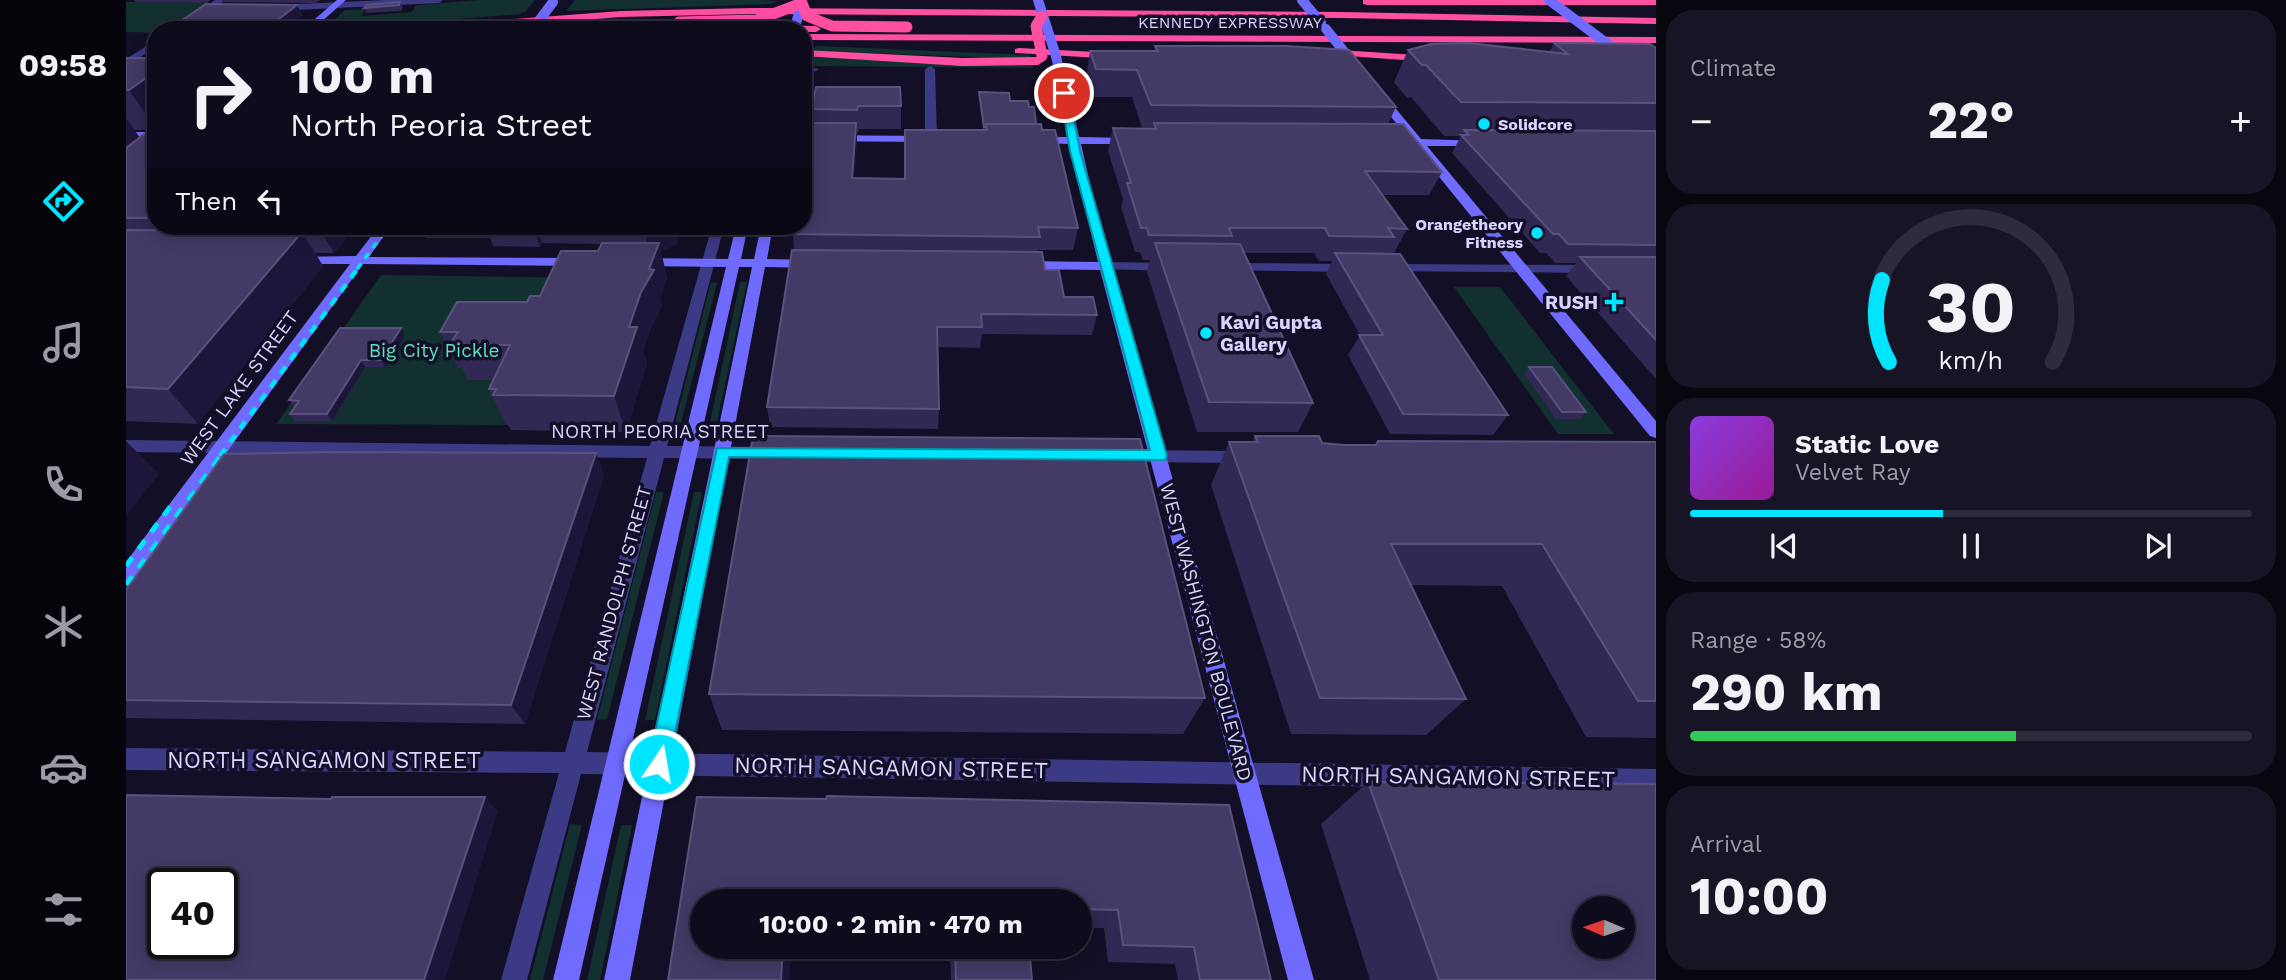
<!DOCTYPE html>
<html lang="en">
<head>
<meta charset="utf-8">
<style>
  :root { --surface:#0e0b1c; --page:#171425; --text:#f1f3f6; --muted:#9b9ba3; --line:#2e2b3b; --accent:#00e5ff }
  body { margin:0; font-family:"Work Sans",sans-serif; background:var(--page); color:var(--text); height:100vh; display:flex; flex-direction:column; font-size:26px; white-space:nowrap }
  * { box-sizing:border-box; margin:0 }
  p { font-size:23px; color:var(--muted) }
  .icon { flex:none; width:38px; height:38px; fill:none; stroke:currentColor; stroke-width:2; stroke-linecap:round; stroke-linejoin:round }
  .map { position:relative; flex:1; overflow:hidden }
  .side { display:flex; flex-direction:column; gap:10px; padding:10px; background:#08060f; width:630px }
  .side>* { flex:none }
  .guide { position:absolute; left:21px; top:21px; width:665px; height:214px; border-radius:28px; box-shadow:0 4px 18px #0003,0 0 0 2px var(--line); background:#0e0b1c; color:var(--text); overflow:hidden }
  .needle { width:46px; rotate:272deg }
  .fabs { position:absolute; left:1446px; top:896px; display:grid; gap:14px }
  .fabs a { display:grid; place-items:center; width:63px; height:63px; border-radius:50%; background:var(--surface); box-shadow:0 4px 18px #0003,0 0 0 2px var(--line); font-size:35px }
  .speed { position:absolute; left:21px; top:868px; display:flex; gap:14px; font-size:35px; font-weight:700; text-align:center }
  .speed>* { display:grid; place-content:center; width:91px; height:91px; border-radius:50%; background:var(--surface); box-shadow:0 4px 18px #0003,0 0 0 2px var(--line); line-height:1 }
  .speed .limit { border:4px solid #111; border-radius:10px; background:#fff; color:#111 }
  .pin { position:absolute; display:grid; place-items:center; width:60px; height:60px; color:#fff; margin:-30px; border:4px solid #fff; border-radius:50%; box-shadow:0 2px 7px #0007 }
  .me { position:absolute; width:77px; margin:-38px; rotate:12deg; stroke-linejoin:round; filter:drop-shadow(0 0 5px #0008) }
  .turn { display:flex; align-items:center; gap:24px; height:147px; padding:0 28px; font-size:32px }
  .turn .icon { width:91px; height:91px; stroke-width:2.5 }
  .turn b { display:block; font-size:49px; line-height:60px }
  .then { display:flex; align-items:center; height:66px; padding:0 28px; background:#0003; gap:14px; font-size:26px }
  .big { font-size:52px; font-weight:700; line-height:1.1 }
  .side .tile { flex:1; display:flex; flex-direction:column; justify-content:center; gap:10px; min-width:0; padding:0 24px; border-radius:28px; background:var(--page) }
  .side .dial { align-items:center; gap:0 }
  .dial svg { height:182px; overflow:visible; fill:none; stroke:var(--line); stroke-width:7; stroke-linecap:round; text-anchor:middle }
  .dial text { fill:var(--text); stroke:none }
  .song { display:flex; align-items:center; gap:21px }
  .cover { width:84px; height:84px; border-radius:10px; background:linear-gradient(135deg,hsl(270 70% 55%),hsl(300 70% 35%)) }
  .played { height:7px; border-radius:4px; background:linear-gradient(90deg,var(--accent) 45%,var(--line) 45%) }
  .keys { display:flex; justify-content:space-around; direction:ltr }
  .heat { display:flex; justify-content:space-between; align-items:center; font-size:38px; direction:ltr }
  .charge { height:10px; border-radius:5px; background:linear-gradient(90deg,#34c759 58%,var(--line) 0) }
  .trip { position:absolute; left:564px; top:889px; width:402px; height:70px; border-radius:35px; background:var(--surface); box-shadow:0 4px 18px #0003,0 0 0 2px var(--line); font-weight:700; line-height:70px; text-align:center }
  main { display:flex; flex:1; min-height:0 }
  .tab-bar { display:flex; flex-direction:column; width:126px; justify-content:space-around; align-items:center; background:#06040b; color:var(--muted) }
  .tab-bar .icon { width:49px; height:49px }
  .tab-bar .active { color:var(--accent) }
  .tab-bar b { font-size:32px; color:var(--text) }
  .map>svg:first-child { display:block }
  .green { fill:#12302f }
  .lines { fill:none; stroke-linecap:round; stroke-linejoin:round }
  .street { fill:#3d3a85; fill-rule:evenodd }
  .secondary { fill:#6f6bff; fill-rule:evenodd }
  .highway { fill:#ff4fa3; fill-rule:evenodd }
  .rail-far3 { stroke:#00e5ff; stroke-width:2.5; stroke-dasharray:6 5; stroke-linecap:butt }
  .rail-far2 { stroke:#00e5ff; stroke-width:3.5; stroke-dasharray:7 6; stroke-linecap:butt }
  .rail-far1 { stroke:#00e5ff; stroke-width:4.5; stroke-dasharray:9 8; stroke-linecap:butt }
  .rail { stroke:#00e5ff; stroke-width:5; stroke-dasharray:11 10; stroke-linecap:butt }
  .secondary-bridge { stroke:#6f6bff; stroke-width:10 }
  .highway-bridge { stroke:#ff4fa3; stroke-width:11 }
  .wall { fill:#312854; fill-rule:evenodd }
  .shaded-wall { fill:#1d163a }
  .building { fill:#433a66; stroke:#5a527e; stroke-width:2; fill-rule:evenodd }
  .route { fill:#00e5ff; stroke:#0095a6; stroke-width:2 }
  .poi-dot { fill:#00e5ff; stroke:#130f26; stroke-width:2.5 }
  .labels { text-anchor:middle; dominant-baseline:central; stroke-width:7; stroke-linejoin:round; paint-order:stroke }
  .far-street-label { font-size:16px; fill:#d9d4ff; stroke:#130f26 }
  .far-poi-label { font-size:16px; font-weight:bold; fill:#d9d4ff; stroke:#130f26; text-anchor:start }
  .poi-label { font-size:19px; font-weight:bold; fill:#d9d4ff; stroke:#130f26; text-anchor:end }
  .park-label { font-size:19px; fill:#5fe0c0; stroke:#130f26 }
  .street-label { font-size:19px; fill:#d9d4ff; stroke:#130f26 }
  .near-street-label { font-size:23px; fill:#d9d4ff; stroke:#130f26 }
</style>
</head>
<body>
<main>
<nav class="tab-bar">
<b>09:58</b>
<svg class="icon active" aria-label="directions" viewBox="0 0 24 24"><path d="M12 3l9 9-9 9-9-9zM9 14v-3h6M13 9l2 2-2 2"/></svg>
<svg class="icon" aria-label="music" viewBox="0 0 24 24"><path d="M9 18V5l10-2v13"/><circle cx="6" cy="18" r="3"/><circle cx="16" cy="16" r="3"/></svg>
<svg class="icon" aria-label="phone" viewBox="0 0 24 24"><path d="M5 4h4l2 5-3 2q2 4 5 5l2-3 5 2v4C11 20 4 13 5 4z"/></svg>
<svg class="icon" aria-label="climate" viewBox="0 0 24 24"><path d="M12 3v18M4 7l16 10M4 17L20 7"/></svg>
<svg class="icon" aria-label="car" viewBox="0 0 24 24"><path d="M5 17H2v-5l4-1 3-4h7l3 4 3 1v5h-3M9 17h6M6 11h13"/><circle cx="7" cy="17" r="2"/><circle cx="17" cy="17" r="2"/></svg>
<svg class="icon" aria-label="filters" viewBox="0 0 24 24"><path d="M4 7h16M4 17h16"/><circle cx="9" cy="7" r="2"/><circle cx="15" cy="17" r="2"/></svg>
</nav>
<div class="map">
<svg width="1530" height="980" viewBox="0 0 1530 980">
  <rect width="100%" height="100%" fill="#130f26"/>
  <g class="green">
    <polygon points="354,0 409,0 400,11 394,14 197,30 219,10 239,9 236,16 286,12 290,5"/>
    <polygon points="449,0 631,0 651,1 645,4 440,11"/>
    <polygon points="0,2 10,2 86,3 42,30 30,30 30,33 0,32"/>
    <polygon points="690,46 904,55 905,59 684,51"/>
    <polygon points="682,55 843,65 906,65 907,68 688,66 680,63"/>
    <polygon points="255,275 476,278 414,350 381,425 150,424"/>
    <polygon points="585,282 591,283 555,423 549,423"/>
    <polygon points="614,282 621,282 591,422 584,422"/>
    <polygon points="1328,287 1374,287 1488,434 1432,434"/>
    <polygon points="530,492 538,492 481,719 471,720"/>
    <polygon points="568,492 576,492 529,720 519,720"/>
    <polygon points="444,824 456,825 417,980 404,980"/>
    <polygon points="495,825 506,825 474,980 461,980"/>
  </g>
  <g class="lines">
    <g class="street">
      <polygon points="89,0 99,0 57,30 46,30"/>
      <polygon points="260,0 317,0 313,3 149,11 145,8 149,5"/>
      <polygon points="30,40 30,47 0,66 0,59"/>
      <polygon points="804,66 809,69 811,139 805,142 799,139 799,69"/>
      <polygon points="685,67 693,69 677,78 677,71"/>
      <polygon points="586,226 598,226 541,446 648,447 656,453 648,459 538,458 461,752 1530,769 1530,791 455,774 401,980 375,980 433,773 0,770 0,748 439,752 521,458 0,452 0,440 524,446"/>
      <polygon points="981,262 1044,263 1051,267 1044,271 976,269 976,263"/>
      <polygon points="1103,263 1226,264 1233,268 1226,272 1098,270 1098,264"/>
      <polygon points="1261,264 1467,265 1474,269 1467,273 1256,271 1254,268"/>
      <polygon points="995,450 1121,451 1129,457 1121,463 995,462 987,456"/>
    </g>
    <g class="secondary">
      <polygon points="211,0 220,0 186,30 176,30"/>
      <polygon points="930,53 935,56 953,137 1006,138 1012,141 1006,144 955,144 967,197 1188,980 1162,980 974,270 896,269 889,265 896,261 972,262 944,144 908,143 902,140 908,137 942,137 925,56"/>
      <polygon points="1248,92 1256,92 1295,139 1357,141 1359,143 1353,146 1301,146 1530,421 1530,438 1524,436 1288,146 1265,144 1265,140 1283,139 1248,96"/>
      <rect x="0" y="132" width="30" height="6"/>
      <polygon points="677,135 803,136 809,139 803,142 677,141"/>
      <polygon points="253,226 265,226 243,257 451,258 458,262 451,266 237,264 7,582 0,584 0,562 224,264 171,264 164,260 166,257 230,256"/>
      <polygon points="610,226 622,226 615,259 628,259 635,226 647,226 641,259 686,260 693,264 686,268 639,267 504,980 478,980 626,267 613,267 453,980 427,980 600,267 514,266 507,262 514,258 602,259"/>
    </g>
    <g class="highway">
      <polygon points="1237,0 1530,0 1530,5 1241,5 1237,4"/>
      <polygon points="627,8 1215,12 1530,18 1530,24 1215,18 627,14 495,17 330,30 278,30 283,27 495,11"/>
      <polygon points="579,24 690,26 695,29 690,32 677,32 677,30 575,29 575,25"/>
      <polygon points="677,34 1530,37 1530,43 677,40"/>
      <polygon points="893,48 990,53 996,56 990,59 889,53 889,49"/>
      <polygon points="1198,49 1306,56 1312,59 1306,62 1194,54 1194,50"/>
      <polygon points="677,50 836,58 912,57 918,61 912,65 836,66 677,56"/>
    </g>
    <polyline class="rail-far3" points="403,30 425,0"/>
    <polyline class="rail-far2" points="231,269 263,226"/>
    <polyline class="rail-far1" points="94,456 232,268"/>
    <g class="rail">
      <polyline points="0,566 47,503"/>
      <polyline points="0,585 96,454"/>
    </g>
    <g class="secondary-bridge">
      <polyline points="912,0 930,56"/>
      <polyline points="1176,0 1195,23"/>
      <polyline points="1423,0 1499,57"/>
      <polyline points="1200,29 1224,59"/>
      <polyline points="406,30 427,2"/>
      <polyline points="668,30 676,3"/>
    </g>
    <g class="highway-bridge">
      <polyline points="916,16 910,26 916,56"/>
      <polyline points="553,22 631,20 676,3 681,16 706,26 781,27"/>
      <polyline points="411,23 435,30"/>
    </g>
  </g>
  <g class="wall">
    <polygon points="8,0 84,0 81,3 10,2"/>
    <polygon points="96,0 194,0 190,3 184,3 97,2"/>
    <polygon points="274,2 277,8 275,11 240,13 238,8"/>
    <polygon points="171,5 176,15 157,30 52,30 49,25"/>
    <polygon points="1428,43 1530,48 1530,379 1440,276 1450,263 1429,263 1420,253 1414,253 1326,153 1335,136 1318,136 1285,97 1281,98 1268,82 1282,50 1423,52"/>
    <polygon points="1029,46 1270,107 1262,124 1316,172 1303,195 1257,195 1281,229 1268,253 1259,254 1382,415 1367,435 1264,434 1222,355 1234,335 1200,274 1206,261 1193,261 1188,253 1118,253 1187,403 1172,432 1071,432 1021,272 1024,260 1017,260 1014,252 1009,252 995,207 997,199 982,151 987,128 1016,128 1006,97 965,97 960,79 964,51 1028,51"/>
    <path d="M 0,58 L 30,58 L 30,226 L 230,226 L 208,253 L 189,253 L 197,266 L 72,424 L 0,421 ZM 8,130 L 24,130 L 14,138 Z"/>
    <polygon points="690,87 775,106 775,129 733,129 732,133 731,133 731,144 728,178 779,179 857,130 853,99 853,92 903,107 910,124 916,130 952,228 947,250 912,250 911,252 919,270 938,297 971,315 966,335 856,334 854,348 812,347 813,409 812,429 644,427 641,407 668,250 667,234 686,123 685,109"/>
    <polygon points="294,226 557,226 551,244 535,251 541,278 534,297 536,306 525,328 517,351 521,363 500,432 385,430 382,425 380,425 363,389 367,380 342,380 336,368 332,368 314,332 401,302 414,296 472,251 475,244 416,243 414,247 367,246 364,238 300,238"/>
    <polygon points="279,335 259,367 239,367 206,421 169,421 164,414 168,407 163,400"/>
    <polygon points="1403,367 1460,412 1454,419 1430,419 1398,374"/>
    <polygon points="1129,436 1218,445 1249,445 1252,441 1530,442 1530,738 1460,737 1376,586 1285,585 1340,699 1300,735 1165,734 1085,485 1103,442 1126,442"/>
    <polygon points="470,453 478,475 399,724 0,718 0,590"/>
    <polygon points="583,694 1079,698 1057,734 596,730"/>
    <polygon points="1242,782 1530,980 1244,980 1195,824"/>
    <polygon points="571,797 1103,805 1145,980 1052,980 1049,964 982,962 978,928 954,928 954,901 576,901 665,947 663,980 542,980"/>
    <polygon points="824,947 903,947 906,980 825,980"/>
  </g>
  <g class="shaded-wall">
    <polygon points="171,5 176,15 157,30 146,30 144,26"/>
    <polygon points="30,71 30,129 3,90"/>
    <polygon points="0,118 16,141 0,153"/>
    <polygon points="730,123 731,144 727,200 726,178"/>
    <polygon points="192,226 230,226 208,253"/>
    <polygon points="407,226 410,226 416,243 414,247"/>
    <polygon points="517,226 557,226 551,244 535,251 541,278 534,297 536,306 525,328 517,351 521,363 500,432 488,396 503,327 523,269 525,256"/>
    <polygon points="176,232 197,266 72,424 42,389"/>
    <polygon points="275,328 279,335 259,367 255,360"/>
    <polygon points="235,360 239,367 206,421 201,414"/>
    <polygon points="0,441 33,474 0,516"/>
    <polygon points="470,453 478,475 399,724 385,705"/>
    <polygon points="359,797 372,811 319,980 298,980"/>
    <polygon points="657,947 665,947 663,980 655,980"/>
  </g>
  <g class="building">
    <polygon points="274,2 273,5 238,8 241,5"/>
    <polygon points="80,4 171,5 144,26 49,25"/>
    <polygon points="508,24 532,24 537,27 548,24 605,25 603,30 505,30"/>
    <polygon points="1342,43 1442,54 1428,43 1524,44 1530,48 1530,103 1335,102 1300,65 1296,65 1282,50 1305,44"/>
    <polygon points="1029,46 1160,46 1223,50 1270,107 1025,105 1011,70 970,69 964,51 1032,51"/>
    <polygon points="0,58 30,58 30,71 3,90 0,90"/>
    <polygon points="690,87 774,87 775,106 732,106 731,110 685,109"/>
    <polygon points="853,92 883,93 884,101 902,101 903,107 908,107 910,124 860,124 861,127 858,127"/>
    <polygon points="684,123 730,123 726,178 779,179 779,130 861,130 860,124 915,124 916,130 929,130 952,228 912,227 914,237 667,234 668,226 677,226 677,167"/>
    <polygon points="1028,123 1277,124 1316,172 1239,171 1281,229 1262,228 1268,237 1203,236 1199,228 1103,228 1106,236 1023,235 1021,228 1015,228 1001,183 1005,183 987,128 1030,129"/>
    <polygon points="30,125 30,218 0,218 0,148"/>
    <polygon points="1338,130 1530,131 1530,245 1442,244 1433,234 1427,234 1335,135 1343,135"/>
    <polygon points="0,230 176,232 42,389 0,387"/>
    <polygon points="476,243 533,243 523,269 528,270 515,292 503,327 511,327 488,396 367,395 370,389 363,389 384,345 324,344 332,332 314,332 331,302 401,302 404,296 414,296 435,251 472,251"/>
    <polygon points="1029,243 1114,244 1187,403 1083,402"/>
    <polygon points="666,250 916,252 919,270 933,270 938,297 967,297 971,315 855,314 856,327 811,327 813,409 641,407"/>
    <polygon points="1209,253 1274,254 1382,415 1277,414 1233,335 1257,335"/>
    <polygon points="1454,257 1530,257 1530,340"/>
    <polygon points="214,328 275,328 255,360 235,360 201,414 164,414 173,401 163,400"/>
    <polygon points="1403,367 1426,367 1460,412 1436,412"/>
    <polygon points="627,436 1014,439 1079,698 583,694"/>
    <polygon points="1129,436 1193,436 1196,443 1218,445 1250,445 1252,441 1530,442 1530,701 1512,701 1416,544 1265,544 1340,699 1194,698 1103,442 1132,442"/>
    <polygon points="210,452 470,453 385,705 0,700 0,590 98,454"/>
    <path d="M 1242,782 L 1530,784 L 1530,980 L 1313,980 ZM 1458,908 L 1496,908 L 1496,947 L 1458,947 Z"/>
    <path d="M 0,795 L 205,799 L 206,797 L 359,797 L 298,980 L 0,980 ZM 37,884 L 96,884 L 96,943 L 37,943 Z"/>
    <polygon points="701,796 1103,805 1145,980 1074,980 1068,947 997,945 992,910 954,909 954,901 828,901 828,900 661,896 661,901 576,901 576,947 657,947 655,980 542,980 571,797 700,799"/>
    <polygon points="829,947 903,947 906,980 830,980"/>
  </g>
  <polygon class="route" points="938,90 943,93 954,151 1041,456 1039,460 603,457 543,764 540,771 533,774 525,771 522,764 591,448 1024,450 944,151 934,93"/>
  <g class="poi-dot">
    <circle cx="1358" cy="124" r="7"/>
    <circle cx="1411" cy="233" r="7"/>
    <path d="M1484.5 291.5h7v7h7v7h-7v7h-7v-7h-7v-7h7z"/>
    <circle cx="1080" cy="333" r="7"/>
  </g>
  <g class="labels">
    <g class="far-street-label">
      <text x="1104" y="22">KENNEDY EXPRESSWAY</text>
    </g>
    <g class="far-poi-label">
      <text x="1372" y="124">Solidcore</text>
      <text x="1397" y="224" text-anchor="end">Orangetheory<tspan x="1397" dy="18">Fitness</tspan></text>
    </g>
    <g class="poi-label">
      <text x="1472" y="302">RUSH</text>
      <text x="1094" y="322" text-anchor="start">Kavi Gupta<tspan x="1094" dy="22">Gallery</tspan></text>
    </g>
    <g class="park-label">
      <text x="308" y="350">Big City Pickle</text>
    </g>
    <g class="street-label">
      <text transform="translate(113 388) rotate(-54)">WEST LAKE STREET</text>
      <text x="534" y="431">NORTH PEORIA STREET</text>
      <text transform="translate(488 603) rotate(-75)">WEST RANDOLPH STREET</text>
      <text transform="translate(1080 632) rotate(75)">WEST WASHINGTON BOULEVARD</text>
    </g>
    <g class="near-street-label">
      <text x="198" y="760">NORTH SANGAMON STREET</text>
      <text transform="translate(765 768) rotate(1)">NORTH SANGAMON STREET</text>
      <text transform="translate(1332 777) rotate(1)">NORTH SANGAMON STREET</text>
    </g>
  </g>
</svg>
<div class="fabs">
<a><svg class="needle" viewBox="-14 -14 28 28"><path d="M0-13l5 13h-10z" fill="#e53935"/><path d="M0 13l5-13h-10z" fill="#9b9ba3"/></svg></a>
</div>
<div class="speed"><div class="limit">40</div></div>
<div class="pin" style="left:938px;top:93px;background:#d93025"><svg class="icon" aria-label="arrive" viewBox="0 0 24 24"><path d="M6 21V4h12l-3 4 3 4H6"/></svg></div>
<svg class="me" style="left:533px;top:764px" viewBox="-20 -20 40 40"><circle r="17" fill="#00e5ff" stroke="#fff" stroke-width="3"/><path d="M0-11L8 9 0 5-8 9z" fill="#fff"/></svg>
<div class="trip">10:00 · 2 min · 470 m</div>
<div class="guide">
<div class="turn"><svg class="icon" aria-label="right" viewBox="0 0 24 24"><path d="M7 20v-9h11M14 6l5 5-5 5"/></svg><div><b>100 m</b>North Peoria Street</div></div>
<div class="then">Then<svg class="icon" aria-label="left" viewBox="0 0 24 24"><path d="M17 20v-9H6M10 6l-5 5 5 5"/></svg></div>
</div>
</div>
<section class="side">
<div class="tile"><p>Climate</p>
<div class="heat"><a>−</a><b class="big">22°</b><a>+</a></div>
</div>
<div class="tile dial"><svg viewBox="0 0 100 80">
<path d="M14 69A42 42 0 1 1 86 69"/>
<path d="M14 69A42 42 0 0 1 11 33" stroke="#00e5ff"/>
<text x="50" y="56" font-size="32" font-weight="700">30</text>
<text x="50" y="72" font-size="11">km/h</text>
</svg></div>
<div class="tile">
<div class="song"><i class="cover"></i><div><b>Static Love</b><p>Velvet Ray</p></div></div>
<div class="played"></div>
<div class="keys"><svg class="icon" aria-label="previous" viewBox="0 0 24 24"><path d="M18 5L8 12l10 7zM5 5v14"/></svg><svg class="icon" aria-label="pause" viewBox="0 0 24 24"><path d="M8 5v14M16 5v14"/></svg><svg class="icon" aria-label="next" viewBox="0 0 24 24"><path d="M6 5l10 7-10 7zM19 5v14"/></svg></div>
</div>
<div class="tile"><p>Range · 58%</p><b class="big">290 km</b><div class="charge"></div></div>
<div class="tile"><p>Arrival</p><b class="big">10:00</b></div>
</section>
</main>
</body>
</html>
